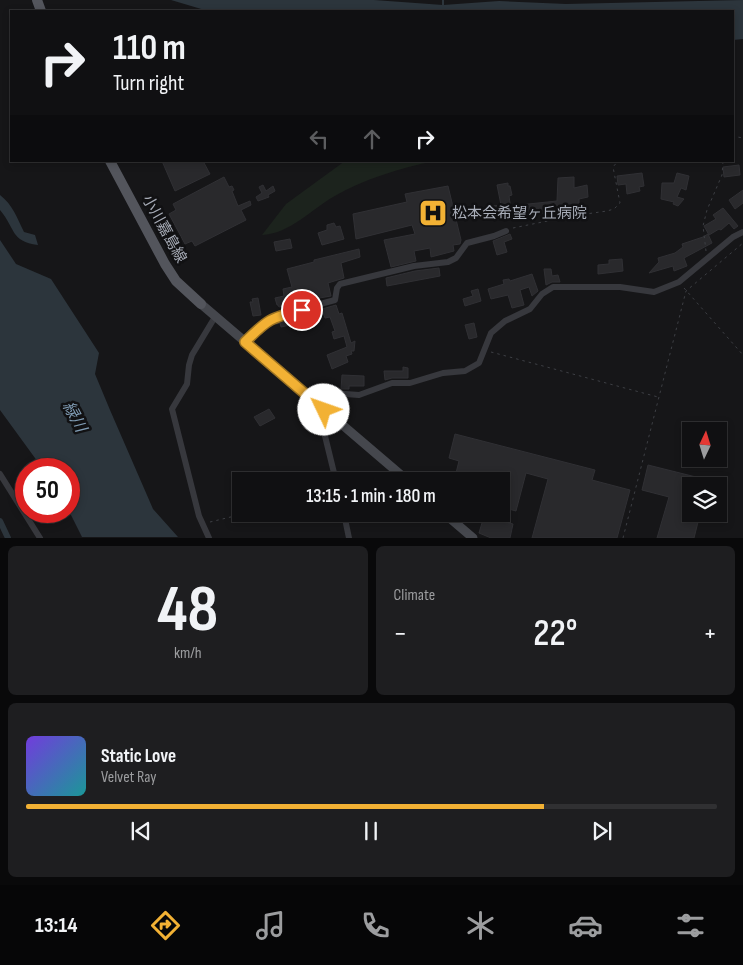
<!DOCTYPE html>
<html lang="en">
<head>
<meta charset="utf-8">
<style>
  :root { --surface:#101012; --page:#1e1e20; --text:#f1f3f6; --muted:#9c9d9f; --line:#303032; --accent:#f2b134 }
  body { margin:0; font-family:"Sofia Sans Condensed","Noto Sans JP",sans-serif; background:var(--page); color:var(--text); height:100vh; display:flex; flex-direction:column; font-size:19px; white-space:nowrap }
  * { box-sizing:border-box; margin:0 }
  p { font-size:16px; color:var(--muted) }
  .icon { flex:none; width:28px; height:28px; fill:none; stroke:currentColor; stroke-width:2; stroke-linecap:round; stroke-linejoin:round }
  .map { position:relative; height:538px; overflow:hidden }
  .panel { display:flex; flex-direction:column; gap:8px; padding:8px; background:#09090a; flex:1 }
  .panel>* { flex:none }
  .guide { position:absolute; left:10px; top:10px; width:724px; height:152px; border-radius:0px; box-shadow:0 2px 8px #0003,0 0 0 1px var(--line); background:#101012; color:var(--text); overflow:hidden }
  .needle { width:32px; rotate:4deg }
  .fabs { position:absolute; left:682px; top:422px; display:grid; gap:10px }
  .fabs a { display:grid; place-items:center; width:45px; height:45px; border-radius:0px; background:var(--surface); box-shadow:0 2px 8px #0003,0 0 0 1px var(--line); font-size:25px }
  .speed { position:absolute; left:15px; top:458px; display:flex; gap:10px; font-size:25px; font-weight:700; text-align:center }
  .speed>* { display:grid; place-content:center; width:65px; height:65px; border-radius:50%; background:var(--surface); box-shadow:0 2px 8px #0003,0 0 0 1px var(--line); line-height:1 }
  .speed .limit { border:8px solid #d22; background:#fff; color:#111 }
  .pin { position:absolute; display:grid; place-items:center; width:42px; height:42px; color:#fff; margin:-21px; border:2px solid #fff; border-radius:50%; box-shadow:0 1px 5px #0007 }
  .me { position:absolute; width:55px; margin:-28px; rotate:312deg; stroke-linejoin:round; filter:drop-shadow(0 0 4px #0008) }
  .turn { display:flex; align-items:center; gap:18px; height:105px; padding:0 20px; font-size:22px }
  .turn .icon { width:65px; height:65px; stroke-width:2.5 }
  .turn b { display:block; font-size:35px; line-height:42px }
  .lanes { display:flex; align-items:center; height:48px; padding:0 20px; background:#0003; justify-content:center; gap:25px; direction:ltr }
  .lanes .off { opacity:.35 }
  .big { font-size:38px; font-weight:600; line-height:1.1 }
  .panel .tile { flex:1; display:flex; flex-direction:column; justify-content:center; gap:8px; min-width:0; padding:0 18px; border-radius:8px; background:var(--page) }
  .panel .dial { align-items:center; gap:0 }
  .dial b { font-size:65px; line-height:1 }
  .song { display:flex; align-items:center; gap:15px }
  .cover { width:60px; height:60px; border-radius:8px; background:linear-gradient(135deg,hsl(260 70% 55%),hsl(180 70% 35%)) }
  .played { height:5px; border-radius:2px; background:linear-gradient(90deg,var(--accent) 75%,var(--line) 75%) }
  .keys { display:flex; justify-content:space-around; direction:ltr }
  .heat { display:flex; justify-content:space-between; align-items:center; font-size:28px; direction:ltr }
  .panel .tiles { flex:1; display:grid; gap:8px; grid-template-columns:1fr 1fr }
  .tile:last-child { grid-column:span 2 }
  .trip { position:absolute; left:232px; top:472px; width:278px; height:50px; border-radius:0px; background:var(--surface); box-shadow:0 2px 8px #0003,0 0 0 1px var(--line); font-weight:600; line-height:50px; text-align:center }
  .menu { display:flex; height:80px; justify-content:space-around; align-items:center; background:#060607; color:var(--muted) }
  .menu .icon { width:35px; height:35px }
  .menu .selected { color:var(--accent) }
  .menu b { font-size:22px; color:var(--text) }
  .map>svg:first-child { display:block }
  .green { fill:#1c231d }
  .water { fill:#2c353c }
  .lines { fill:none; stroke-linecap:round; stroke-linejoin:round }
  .stream { stroke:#2c353c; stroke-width:2 }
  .canal { stroke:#2c353c; stroke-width:6 }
  .building { fill:#29292c; stroke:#303034 }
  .path { stroke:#3d3f44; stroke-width:1; stroke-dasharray:2.5 4; stroke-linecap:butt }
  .minor { stroke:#37383d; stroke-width:6 }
  .secondary { stroke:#45474d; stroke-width:9 }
  .primary { stroke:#53555c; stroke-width:10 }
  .route-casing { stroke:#9d7322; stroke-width:12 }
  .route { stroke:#f2b134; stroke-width:9 }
  .labels { text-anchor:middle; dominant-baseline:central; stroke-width:5; stroke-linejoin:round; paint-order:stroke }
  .poi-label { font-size:15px; fill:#a8adb8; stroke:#111113; text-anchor:start }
  .street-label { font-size:15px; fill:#a8adb8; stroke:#111113 }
  .water-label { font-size:16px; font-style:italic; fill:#7f9bb3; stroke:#111113 }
</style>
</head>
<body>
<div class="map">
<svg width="743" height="538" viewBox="0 0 743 538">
  <rect width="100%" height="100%" fill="#161618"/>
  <path class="green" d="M 345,161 L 435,161 C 400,168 364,179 333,197 C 311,210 289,234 262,235 L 286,204 Z"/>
  <g class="water">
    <polygon points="171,0 374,0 443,5 499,1 566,4 743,0 743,39 733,40 732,11 208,11"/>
    <path d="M 0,195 C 13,205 17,218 24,232 L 35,235 L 38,245 C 10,241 16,229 0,210 Z"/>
    <polygon points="0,240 16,264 51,279 99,353 95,374 110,410 153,509 178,537 82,537 69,511 69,469 43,469 0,410"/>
  </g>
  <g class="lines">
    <polyline class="stream" points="443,0 443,11"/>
    <polyline class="canal" points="0,521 8,538"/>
  </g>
  <g class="building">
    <polygon points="162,161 203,161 210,174 175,191"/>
    <polygon points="739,165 740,175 724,177 723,167"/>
    <polygon points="642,173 644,186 639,187 640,191 627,194 626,184 618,185 617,176"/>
    <polygon points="677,173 689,176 686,190 681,188 677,197 684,199 678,206 673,204 674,202 661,199 662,183 674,183"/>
    <polygon points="224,177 229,187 232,186 234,190 232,191 238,206 250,201 251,205 241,210 246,220 195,246 192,241 185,244 169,214 176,210 173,204"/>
    <polygon points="574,177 574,188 587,185 588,197 579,199 579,203 573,204 574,211 520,215 519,205 557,201 558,178"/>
    <polygon points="508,183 508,186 510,186 512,195 509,196 511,210 507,211 508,218 494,220 492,206 501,205 497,185"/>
    <polygon points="263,185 266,191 273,186 275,191 268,195 269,197 258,201 256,197 262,193 259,187"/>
    <polygon points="448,186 461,240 460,244 453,245 454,251 431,257 430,248 414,251 416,261 391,267 384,240 415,234 412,225 356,239 353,214 407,202 405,194"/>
    <polygon points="743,190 743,203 735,209 729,200"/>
    <polygon points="723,208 738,226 734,229 729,223 721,230 719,229 709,235 704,226 716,219 713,215"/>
    <polygon points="334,223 336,227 340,226 344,239 322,245 318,233 327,230 327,225"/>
    <polygon points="510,234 512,239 504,242 507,252 497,255 493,241"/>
    <polygon points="708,234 712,243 684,258 687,266 674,271 673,266 649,273 659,262 658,258 675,253 683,247 682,244 703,237"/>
    <polygon points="290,239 292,248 276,251 274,242"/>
    <polygon points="359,249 360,257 341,263 344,278 328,283 331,296 308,300 308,302 297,305 297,303 279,307 278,305 277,305 275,298 284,296 283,289 292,287 287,269 314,262 314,260"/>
    <polygon points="622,259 623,271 598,274 598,265 609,264 609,260"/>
    <polygon points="439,268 440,276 387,286 386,278 415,271"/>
    <polygon points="544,269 551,269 552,276 558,275 560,282 552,282 546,285"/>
    <polygon points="532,274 538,291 532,296 529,287 520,290 524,305 512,308 508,295 491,299 488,289 504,284 503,280 509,279 510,281"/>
    <polygon points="478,289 481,301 465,306 463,299 473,296 471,291"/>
    <polygon points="258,298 261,315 253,316 250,302 253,302 252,299"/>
    <polygon points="336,305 339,314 342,313 351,343 355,341 354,351 351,351 352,354 346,356 348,362 332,369 327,355 347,347 344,336 334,339 332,332 335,331 330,317 325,318 322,309"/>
    <polygon points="297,315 299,323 281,327 280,323 276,324 278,321"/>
    <polygon points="474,323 477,337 469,339 465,325"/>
    <polygon points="403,367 408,368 408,378 392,378 385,380 384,371 403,371"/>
    <polygon points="342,375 364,376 364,386 349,386 349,389 341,389"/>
    <polygon points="269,409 275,418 260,426 254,417"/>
    <polygon points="455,434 595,470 592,480 630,490 617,538 532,538 548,479 526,473 516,511 501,507 501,481 454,481 459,461 449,458"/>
    <polygon points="648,465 708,480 707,486 691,486 691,514 700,514 694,538 657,538 669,497 642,490"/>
    <polygon points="484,516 513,524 510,538 491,538 479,533"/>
  </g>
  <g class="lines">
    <g class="path">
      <polyline points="732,136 743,138"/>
      <polyline points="513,228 572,216 607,211 614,209 620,203 613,167 618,161"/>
      <polyline points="706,251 703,226 707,210 722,175 723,161"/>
      <polyline points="684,288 743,355"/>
      <polyline points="491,352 658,397"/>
      <polyline points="210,522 243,514"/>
      <polyline points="623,538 686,291 743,243"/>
    </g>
    <g class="minor">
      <polyline points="245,342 266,321 276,316 335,300 337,288 340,284 414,266 448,262 456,258 467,243 494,236 506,231"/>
      <polyline points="304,391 359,395 392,383 410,383 443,373 465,371 479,363 491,333 505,321 530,309 542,294 553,287 620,287 654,292 679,282 733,237 743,232"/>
      <polyline points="335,419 325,436 336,481"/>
      <polyline points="0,474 40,538"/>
      <polyline points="344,514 349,538"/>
      <polyline points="209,538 199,516 172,409 187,384 189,365 192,355 215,317"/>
    </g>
    <g class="secondary">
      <polyline points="201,304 408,481"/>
      <polyline points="445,514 473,538"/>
    </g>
    <g class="primary">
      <polyline points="37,0 41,11"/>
      <polyline points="110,161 165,264 176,281 201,304"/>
    </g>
  </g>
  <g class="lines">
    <defs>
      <path id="route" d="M 302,310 C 270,318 268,319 245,342 L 324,410"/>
    </defs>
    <use href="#route" class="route-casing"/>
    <use href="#route" class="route"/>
  </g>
  <defs>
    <symbol id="hospital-square" viewBox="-11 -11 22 22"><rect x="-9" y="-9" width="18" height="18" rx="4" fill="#f2b134" stroke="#111113"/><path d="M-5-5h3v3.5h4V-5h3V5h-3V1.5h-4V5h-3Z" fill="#111"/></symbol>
  </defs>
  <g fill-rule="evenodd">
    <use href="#hospital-square" x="417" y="197" width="32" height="32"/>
  </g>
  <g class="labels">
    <g class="poi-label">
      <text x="452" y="213">松本会希望ヶ丘病院</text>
    </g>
    <g class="street-label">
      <text transform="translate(164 229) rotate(61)">小川嘉島線</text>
    </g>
    <g class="water-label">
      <text transform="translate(74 417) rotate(62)">緑川</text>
    </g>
  </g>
</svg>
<div class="fabs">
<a><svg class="needle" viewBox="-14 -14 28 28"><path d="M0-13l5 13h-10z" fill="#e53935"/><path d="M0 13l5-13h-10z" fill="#9c9d9f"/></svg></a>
<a><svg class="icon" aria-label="layers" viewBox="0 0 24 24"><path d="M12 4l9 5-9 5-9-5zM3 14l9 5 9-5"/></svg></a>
</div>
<div class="speed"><div class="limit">50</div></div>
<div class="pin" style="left:302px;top:310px;background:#d93025"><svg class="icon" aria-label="arrive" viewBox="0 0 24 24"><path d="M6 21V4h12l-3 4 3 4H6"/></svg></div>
<svg class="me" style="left:324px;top:410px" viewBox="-20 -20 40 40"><circle r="19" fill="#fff"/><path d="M0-13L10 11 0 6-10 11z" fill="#f2b134"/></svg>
<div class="trip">13:15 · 1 min · 180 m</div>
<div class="guide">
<div class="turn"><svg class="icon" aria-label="right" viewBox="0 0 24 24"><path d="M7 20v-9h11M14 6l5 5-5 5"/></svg><div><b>110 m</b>Turn right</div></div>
<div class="lanes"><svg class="icon off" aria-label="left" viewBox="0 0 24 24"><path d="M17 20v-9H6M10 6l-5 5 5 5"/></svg><svg class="icon off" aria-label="ahead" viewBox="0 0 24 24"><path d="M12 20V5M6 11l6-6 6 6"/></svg><svg class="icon" aria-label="right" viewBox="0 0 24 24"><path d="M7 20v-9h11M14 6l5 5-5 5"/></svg></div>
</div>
</div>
<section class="panel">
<div class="tiles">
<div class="tile dial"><b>48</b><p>km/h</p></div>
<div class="tile"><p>Climate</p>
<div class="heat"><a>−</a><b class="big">22°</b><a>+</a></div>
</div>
<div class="tile">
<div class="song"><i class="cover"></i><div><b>Static Love</b><p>Velvet Ray</p></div></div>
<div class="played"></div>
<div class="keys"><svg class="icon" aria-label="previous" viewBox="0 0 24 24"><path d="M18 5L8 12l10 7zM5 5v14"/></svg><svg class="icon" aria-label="pause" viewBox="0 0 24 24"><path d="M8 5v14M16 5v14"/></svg><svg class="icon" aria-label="next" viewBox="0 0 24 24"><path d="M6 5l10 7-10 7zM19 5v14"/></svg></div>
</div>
</div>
</section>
<nav class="menu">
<b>13:14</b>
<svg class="icon selected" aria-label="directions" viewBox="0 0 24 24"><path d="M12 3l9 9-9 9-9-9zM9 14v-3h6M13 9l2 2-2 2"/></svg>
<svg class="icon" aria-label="music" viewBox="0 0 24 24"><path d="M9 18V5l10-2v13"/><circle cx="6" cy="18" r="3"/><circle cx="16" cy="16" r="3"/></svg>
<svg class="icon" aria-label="phone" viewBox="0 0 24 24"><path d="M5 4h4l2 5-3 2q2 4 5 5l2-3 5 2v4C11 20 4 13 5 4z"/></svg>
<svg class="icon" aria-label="climate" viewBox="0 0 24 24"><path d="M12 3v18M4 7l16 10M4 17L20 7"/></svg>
<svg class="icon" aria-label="car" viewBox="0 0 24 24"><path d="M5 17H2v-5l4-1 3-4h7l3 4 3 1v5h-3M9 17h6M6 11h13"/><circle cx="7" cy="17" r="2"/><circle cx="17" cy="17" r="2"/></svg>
<svg class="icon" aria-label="filters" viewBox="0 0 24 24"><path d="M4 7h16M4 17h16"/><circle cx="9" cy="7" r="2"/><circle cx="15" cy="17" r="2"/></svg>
</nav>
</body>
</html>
